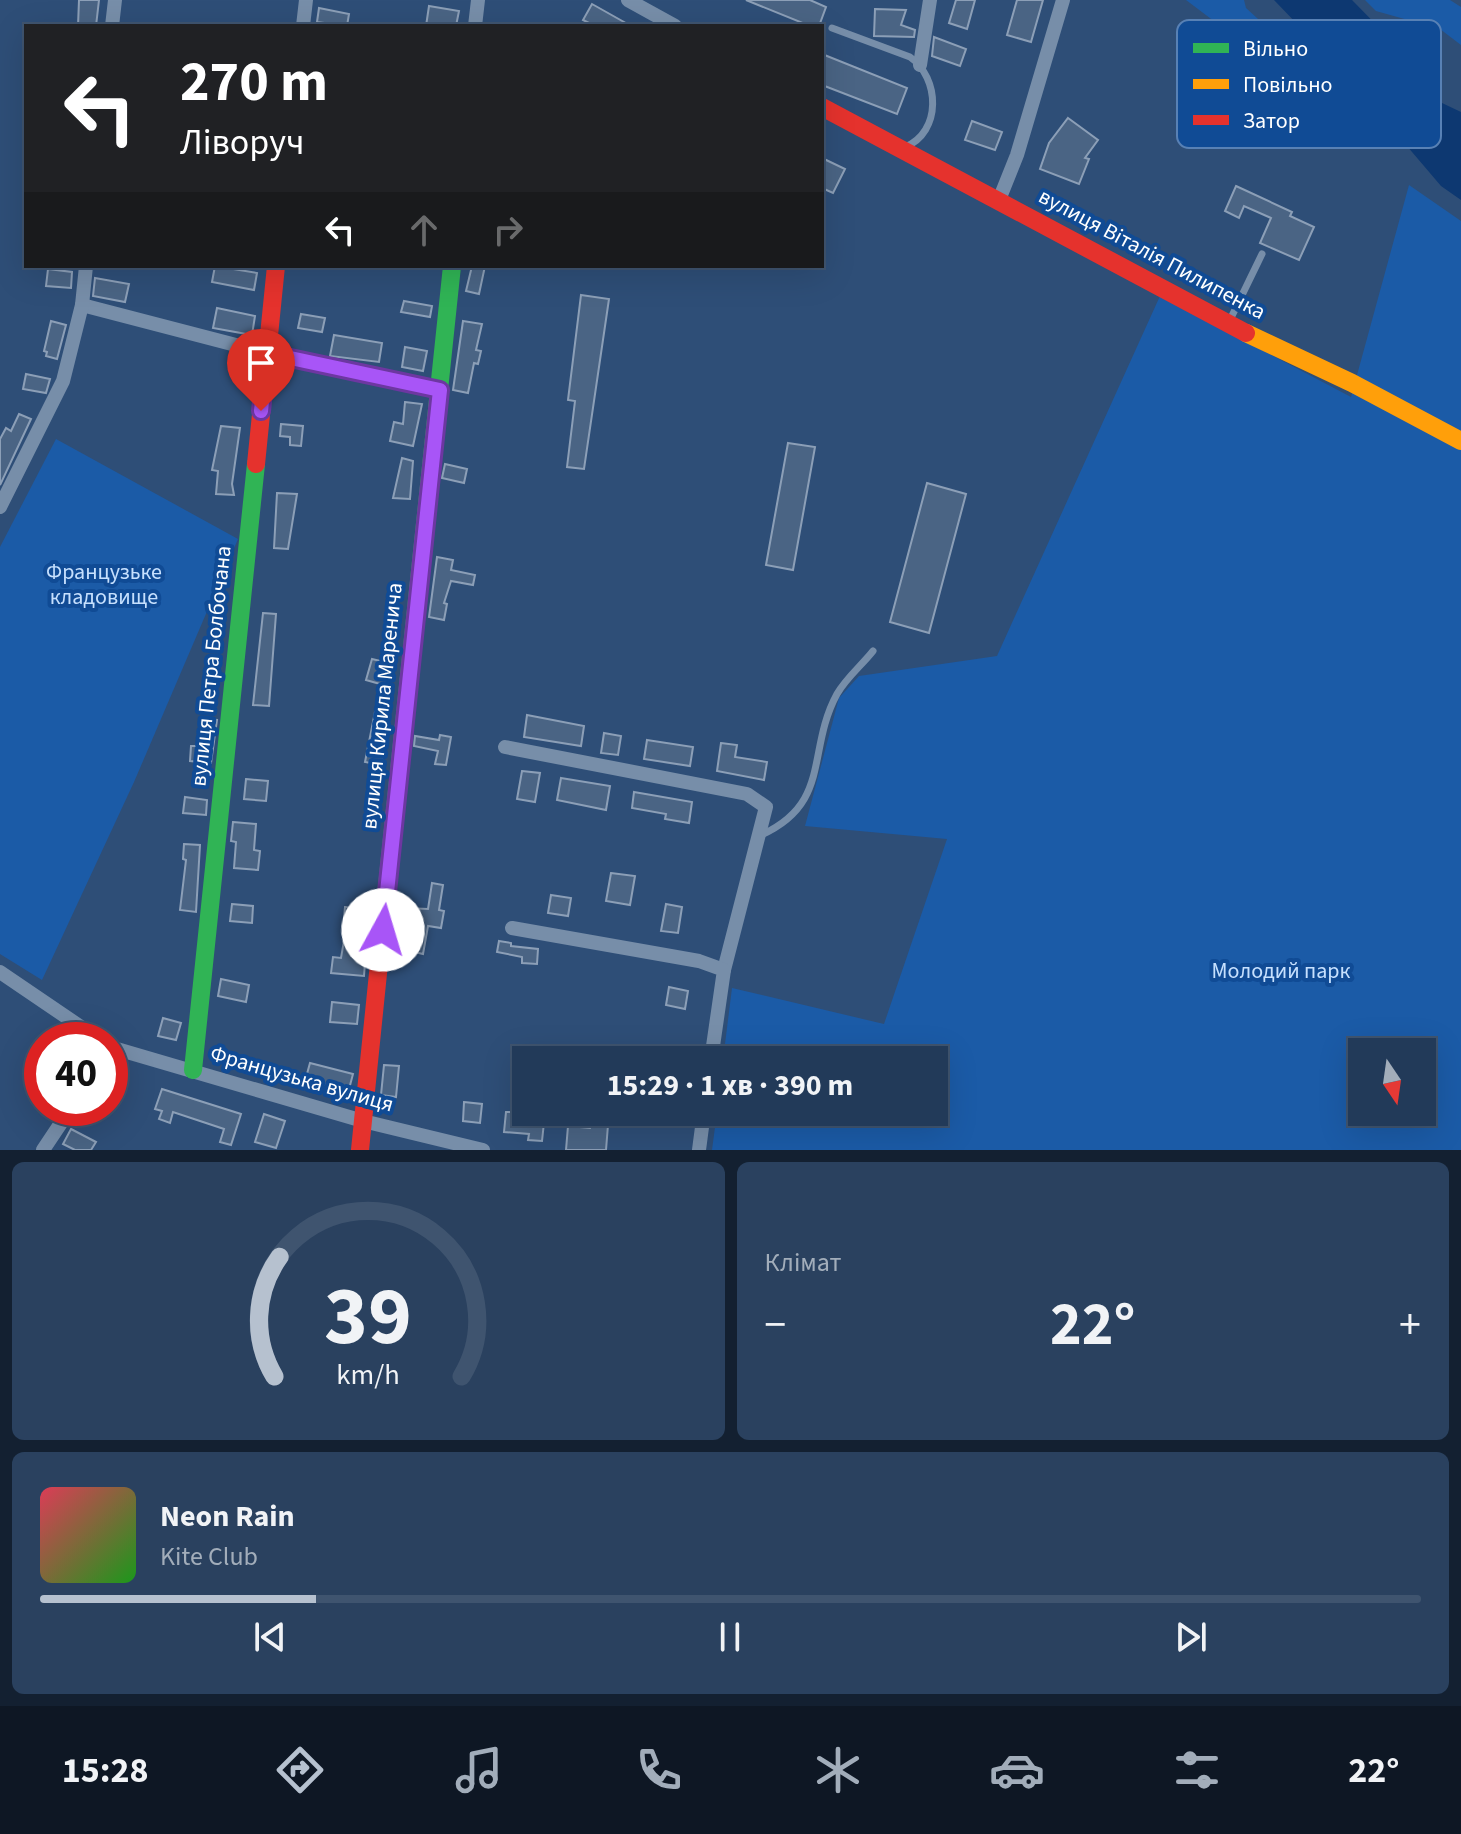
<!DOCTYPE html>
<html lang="uk">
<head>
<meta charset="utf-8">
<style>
  :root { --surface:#223a59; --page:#2a415f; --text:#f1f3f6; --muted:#a2adba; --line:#3f546f; --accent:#b6c1cf }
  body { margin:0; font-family:"Source Sans 3",sans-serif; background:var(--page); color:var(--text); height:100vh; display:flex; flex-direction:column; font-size:30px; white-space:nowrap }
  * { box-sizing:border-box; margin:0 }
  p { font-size:26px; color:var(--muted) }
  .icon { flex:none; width:44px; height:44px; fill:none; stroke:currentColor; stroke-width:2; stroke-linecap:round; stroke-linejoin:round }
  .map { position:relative; height:1150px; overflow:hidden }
  .sheet { display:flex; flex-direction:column; gap:12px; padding:12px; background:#132031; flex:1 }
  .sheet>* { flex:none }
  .top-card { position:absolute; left:24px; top:24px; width:800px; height:244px; border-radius:0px; box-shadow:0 8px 32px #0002,0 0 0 2px var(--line); background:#202124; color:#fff; overflow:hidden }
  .needle { width:52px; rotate:167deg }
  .tools { position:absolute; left:1348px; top:1038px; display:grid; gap:16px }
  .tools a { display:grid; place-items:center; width:88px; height:88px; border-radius:0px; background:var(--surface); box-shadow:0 8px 32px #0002,0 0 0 2px var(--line); font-size:40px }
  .speed { position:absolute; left:24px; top:1022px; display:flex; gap:16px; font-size:40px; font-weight:700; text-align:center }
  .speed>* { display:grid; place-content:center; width:104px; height:104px; border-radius:50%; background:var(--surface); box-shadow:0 8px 32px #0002,0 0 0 2px var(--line); line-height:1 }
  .speed .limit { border:12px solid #d22; background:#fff; color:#111 }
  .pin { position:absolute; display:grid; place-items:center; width:68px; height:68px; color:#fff; margin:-82px -34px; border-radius:50% 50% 50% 0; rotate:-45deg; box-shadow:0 0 8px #0007 }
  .pin .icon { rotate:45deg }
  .me { position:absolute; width:88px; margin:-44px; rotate:6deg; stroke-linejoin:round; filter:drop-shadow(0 0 6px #0008) }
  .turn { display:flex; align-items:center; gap:28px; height:168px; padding:0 24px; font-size:36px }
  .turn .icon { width:104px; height:104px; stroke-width:2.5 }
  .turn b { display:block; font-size:56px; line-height:68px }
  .lanes { display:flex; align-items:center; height:76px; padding:0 24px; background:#0003; justify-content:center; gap:40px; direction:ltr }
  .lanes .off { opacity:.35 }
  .big { font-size:60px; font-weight:700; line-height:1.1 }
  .sheet .tile { flex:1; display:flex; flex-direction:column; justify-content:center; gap:12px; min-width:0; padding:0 28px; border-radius:12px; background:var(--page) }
  .sheet .dial { align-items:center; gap:0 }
  .dial svg { height:208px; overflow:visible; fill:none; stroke:var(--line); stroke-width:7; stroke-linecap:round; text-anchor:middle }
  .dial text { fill:var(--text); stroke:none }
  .song { display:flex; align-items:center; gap:24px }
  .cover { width:96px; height:96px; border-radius:12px; background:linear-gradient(135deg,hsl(350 70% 55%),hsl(120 70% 35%)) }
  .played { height:8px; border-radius:4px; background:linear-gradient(90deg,var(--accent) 20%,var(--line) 20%) }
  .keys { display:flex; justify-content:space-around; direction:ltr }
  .heat { display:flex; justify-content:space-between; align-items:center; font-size:44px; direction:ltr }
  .sheet .tiles { flex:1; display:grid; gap:12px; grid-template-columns:1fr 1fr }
  .tile:last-child { grid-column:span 2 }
  .trip { position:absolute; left:512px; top:1046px; width:436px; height:80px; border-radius:0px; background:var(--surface); box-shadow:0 8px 32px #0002,0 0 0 2px var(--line); font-weight:700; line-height:80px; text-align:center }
  .tabs { display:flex; height:128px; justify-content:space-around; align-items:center; background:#0e1724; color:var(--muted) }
  .tabs .icon { width:56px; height:56px }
  .tabs .active { color:var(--accent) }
  .tabs b { font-size:36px; color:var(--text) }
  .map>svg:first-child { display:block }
  .green { fill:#1b5ba7; fill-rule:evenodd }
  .water { fill:#0d3871 }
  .building { fill:#4a6484; stroke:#8c9fb7; stroke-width:2 }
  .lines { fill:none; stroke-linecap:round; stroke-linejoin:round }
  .lane { stroke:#778ea9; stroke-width:7 }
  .street { stroke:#778ea9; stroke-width:14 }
  .fast { stroke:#30b455; stroke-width:18 }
  .slow { stroke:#ff9f0a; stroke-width:18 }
  .jam { stroke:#e5322d; stroke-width:18 }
  .route-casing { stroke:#6d37a1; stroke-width:20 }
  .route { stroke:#a855f7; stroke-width:14 }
  .labels { text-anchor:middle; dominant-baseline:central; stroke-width:8; stroke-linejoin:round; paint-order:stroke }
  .street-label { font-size:22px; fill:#fff; stroke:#104b95 }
  .park-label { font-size:22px; fill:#c6e0fe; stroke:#104b95 }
  .key { fill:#104b95; stroke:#5881b5; stroke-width:2 }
  .key-label { font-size:22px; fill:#fff }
</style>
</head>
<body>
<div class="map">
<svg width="1461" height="1150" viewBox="0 0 1461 1150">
  <rect width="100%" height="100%" fill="#2e4e77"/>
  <g class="green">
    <polygon points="1186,0 1244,0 1246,8 1294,52 1287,62 1255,52"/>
    <polygon points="1365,0 1450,0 1461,7 1461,45 1440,29 1376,11"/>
    <path d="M 1409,185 L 1461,221 L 1461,1150 L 712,1150 L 717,1112 L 934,1112 L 934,1060 L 723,1060 L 732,988 L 884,1024 L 947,839 L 805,826 L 839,698 L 859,676 L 997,656 L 1160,296 L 1351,397 ZM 1362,1052 L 1422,1052 L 1422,1112 L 1362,1112 Z"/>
    <polygon points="56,439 238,539 134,782 42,980 0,954 0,547"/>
  </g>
  <polygon class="water" points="1274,0 1352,0 1401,50 1442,103 1461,112 1461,200 1441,186 1349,78"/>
  <g class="building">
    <polygon points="79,0 99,0 96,26 78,26"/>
    <polygon points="746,0 810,0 826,7 819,26 810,26"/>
    <polygon points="956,0 975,0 967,29 949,23"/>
    <polygon points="1017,0 1043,0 1031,42 1007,35"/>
    <polygon points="592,4 631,26 595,26 583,20"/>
    <polygon points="429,6 459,11 456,26 426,26"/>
    <polygon points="319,8 349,14 347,26 317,22"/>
    <polygon points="875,9 906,10 901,25 915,30 914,37 874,36"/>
    <polygon points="934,37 966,49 960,66 932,56"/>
    <polygon points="822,54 907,88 897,114 822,85"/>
    <polygon points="1068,118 1098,140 1085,158 1089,159 1079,184 1040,169 1049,143"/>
    <polygon points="972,121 1002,132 995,150 965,140"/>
    <polygon points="822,158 845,169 833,193 822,188"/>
    <polygon points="1236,186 1292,212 1290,216 1314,227 1299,260 1260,243 1271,218 1244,206 1239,218 1225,211"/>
    <polygon points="215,266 257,273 254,290 212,282"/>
    <polygon points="472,266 485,266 479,294 466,291"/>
    <polygon points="48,269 72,272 71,288 46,286"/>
    <polygon points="95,278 129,284 125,302 93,296"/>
    <polygon points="581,295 609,299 584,469 567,467 575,401 568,400"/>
    <polygon points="404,301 432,306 430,317 401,312"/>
    <polygon points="217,308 255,316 252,335 213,328"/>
    <polygon points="301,314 325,318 322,332 298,328"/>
    <polygon points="51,321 66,325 57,359 46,356 47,352 44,351"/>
    <polygon points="463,321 482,324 476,350 481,351 478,364 474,363 468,393 453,390"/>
    <polygon points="334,335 382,343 379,362 330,356"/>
    <polygon points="405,347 427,351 423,371 402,367"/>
    <polygon points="26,374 50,379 46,393 23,389"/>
    <polygon points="405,402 422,404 413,446 390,441 394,422 403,424"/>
    <polygon points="19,414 31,419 0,485 0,439 6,428 11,431"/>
    <polygon points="281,424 303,426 301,446 290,445 290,437 280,436"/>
    <polygon points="221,426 240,428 232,484 234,495 216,494 218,471 212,470"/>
    <polygon points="788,443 815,447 793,570 766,565"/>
    <polygon points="402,458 413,461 410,499 393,498"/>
    <polygon points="445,464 467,469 464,483 442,478"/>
    <polygon points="927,483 966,494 929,633 890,622"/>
    <polygon points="277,493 297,494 288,549 274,548"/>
    <polygon points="437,557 453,560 451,570 475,575 473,585 451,581 444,603 447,604 444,620 429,617"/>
    <polygon points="263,613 276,614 269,706 253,705"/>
    <polygon points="372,659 393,664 387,686 366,680"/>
    <polygon points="375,712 389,715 382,765 365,762"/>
    <polygon points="527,715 584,726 581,746 524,737"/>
    <polygon points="202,719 217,720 211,763 190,761 191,746 199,746"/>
    <polygon points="604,733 621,736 618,755 601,753"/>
    <polygon points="440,735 451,737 446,765 435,764 438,751 414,746 415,736 439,740"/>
    <polygon points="647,740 693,747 690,766 644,759"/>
    <polygon points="721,743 737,745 735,757 767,762 764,780 717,771"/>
    <polygon points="522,771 540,773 535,802 517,799"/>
    <polygon points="561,778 610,786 606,810 557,800"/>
    <polygon points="246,779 268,781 266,801 244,799"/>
    <polygon points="634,792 692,802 689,823 665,819 666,814 632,808"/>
    <polygon points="185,797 207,800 206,815 183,813"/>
    <polygon points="233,822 256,824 254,850 260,851 258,870 234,868 236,842 231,841"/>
    <polygon points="184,844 200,845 196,912 180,910 186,860 183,859"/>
    <polygon points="611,873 635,876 630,905 606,901"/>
    <polygon points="432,883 443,885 439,910 444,911 441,928 428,926 423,954 401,949 406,908 428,909"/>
    <polygon points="551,895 571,898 568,916 548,913"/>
    <polygon points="232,904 253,906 252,923 230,921"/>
    <polygon points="666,904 682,907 678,933 661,931"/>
    <polygon points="345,907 369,910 364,976 331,973 333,957 341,958 348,918 344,918"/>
    <polygon points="499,941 511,943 511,946 538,949 537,964 522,963 522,957 497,952"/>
    <polygon points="221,979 249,985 246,1002 218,996"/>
    <polygon points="669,987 688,991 685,1009 666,1005"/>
    <polygon points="332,1002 359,1005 357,1024 330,1022"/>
    <polygon points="163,1018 181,1023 176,1040 158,1036"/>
    <polygon points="310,1063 353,1074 349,1089 305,1081"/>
    <polygon points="384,1065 399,1066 396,1097 381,1095"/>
    <polygon points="162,1089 241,1114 231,1145 220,1142 224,1129 173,1112 170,1123 159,1119 162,1111 155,1109"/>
    <polygon points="464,1102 482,1104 480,1123 463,1121"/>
    <polygon points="506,1112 545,1113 542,1141 528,1140 529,1134 504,1132"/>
    <polygon points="264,1114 285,1121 276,1148 255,1142"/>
    <polygon points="591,1123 608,1125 606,1150 566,1150 568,1126 590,1128"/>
    <polygon points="71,1129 96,1142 91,1150 75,1150 63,1144"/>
  </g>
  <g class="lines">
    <g class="lane">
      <path d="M 832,28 L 910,57 C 940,78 942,132 905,147"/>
      <polyline points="1229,322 1262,254"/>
      <path d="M 761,835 C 832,803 806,751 837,694 C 846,678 862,665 873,651"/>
    </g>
    <g class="street">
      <polyline points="628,0 675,26"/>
      <polyline points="112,26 115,0"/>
      <polyline points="303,26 306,0"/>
      <polyline points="475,26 478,0"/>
      <polyline points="920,65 930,0"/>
      <polyline points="999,200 1017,155 1063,0"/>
      <polyline points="82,305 267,353 440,390"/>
      <polyline points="0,507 63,381 82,305 86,266"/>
      <polyline points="505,747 747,794 766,807 724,970"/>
      <polyline points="512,928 699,961 724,970 711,1060"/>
      <polyline points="0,972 100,1040"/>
      <polyline points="110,1047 363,1121 483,1150"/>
      <polyline points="43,1150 71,1108"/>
      <polyline points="699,1150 704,1112"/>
    </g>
    <g class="fast">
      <polyline points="386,895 452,266"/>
      <polyline points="193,1070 256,464"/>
    </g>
    <polyline class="slow" points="1246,333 1352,383 1461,441"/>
    <g class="jam">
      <polyline points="822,107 1246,333"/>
      <polyline points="256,464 276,266"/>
      <polyline points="360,1150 386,895"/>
    </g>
  </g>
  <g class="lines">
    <defs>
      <polyline id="route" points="261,411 267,353 440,390 383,930"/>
    </defs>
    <use href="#route" class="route-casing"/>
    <use href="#route" class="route"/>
  </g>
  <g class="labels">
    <g class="street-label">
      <text transform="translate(1152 254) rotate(28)">вулиця Віталія Пилипенка</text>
      <text transform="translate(211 666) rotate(-84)">вулиця Петра Болбочана</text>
      <text transform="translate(382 706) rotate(-84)">вулиця Кирила Маренича</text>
      <text transform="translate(302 1079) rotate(16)">Французька вулиця</text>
    </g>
    <g class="park-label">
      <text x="104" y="572">Французьке<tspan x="104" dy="25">кладовище</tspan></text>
      <text x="1281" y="971">Молодий парк</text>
    </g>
  </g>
  <rect x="1177" y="20" width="264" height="128" rx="12" class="key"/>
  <rect x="1193" y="43" width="36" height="10" fill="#30b455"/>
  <rect x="1193" y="79" width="36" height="10" fill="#ff9f0a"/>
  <rect x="1193" y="115" width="36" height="10" fill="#e5322d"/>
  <g class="key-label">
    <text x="1243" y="56">Вільно</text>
    <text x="1243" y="92">Повільно</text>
    <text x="1243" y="128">Затор</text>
  </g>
</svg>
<div class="tools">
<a><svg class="needle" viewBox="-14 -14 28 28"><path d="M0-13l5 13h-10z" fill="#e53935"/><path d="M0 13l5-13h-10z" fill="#a2adba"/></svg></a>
</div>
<div class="speed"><div class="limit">40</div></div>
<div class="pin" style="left:261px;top:411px;background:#d93025"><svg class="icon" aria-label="arrive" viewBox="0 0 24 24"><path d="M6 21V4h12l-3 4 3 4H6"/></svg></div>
<svg class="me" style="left:383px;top:930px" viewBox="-20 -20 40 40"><circle r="19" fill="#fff"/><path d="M0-13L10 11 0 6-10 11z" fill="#a855f7"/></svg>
<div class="trip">15:29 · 1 хв · 390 m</div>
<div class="top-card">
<div class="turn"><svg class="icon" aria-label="left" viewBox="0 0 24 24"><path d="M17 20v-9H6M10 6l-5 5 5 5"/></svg><div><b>270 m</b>Ліворуч</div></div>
<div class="lanes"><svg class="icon" aria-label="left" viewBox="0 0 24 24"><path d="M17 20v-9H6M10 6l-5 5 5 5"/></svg><svg class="icon off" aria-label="ahead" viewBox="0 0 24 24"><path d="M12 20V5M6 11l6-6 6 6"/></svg><svg class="icon off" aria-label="right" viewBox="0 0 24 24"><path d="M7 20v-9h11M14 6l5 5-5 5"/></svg></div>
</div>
</div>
<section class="sheet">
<div class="tiles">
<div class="tile dial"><svg viewBox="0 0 100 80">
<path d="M14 69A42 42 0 1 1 86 69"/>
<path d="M14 69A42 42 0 0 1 16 23" stroke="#b6c1cf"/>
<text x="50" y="56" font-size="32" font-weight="700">39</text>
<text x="50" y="72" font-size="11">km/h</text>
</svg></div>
<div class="tile"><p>Клімат</p>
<div class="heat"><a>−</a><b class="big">22°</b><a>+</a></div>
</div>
<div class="tile">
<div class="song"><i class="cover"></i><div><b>Neon Rain</b><p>Kite Club</p></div></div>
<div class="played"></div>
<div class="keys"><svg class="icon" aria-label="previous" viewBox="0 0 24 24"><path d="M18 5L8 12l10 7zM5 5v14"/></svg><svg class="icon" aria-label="pause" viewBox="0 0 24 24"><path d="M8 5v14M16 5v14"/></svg><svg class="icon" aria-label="next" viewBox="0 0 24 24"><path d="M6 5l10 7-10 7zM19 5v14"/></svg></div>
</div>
</div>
</section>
<nav class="tabs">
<b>15:28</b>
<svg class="icon active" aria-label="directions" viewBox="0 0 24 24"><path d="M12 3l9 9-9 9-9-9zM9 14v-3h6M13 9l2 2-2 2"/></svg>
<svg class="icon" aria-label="music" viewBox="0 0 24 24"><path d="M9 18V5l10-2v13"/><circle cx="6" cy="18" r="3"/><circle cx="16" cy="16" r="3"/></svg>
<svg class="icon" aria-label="phone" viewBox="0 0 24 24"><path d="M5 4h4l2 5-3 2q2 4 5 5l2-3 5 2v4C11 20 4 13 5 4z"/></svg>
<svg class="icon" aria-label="climate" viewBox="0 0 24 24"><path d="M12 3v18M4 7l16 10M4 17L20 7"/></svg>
<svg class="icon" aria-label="car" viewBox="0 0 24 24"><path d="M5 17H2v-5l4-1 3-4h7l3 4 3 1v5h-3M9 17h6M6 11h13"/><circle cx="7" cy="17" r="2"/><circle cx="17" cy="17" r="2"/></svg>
<svg class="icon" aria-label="filters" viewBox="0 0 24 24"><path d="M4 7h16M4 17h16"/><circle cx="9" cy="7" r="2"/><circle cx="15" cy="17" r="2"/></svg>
<b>22°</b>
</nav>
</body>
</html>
